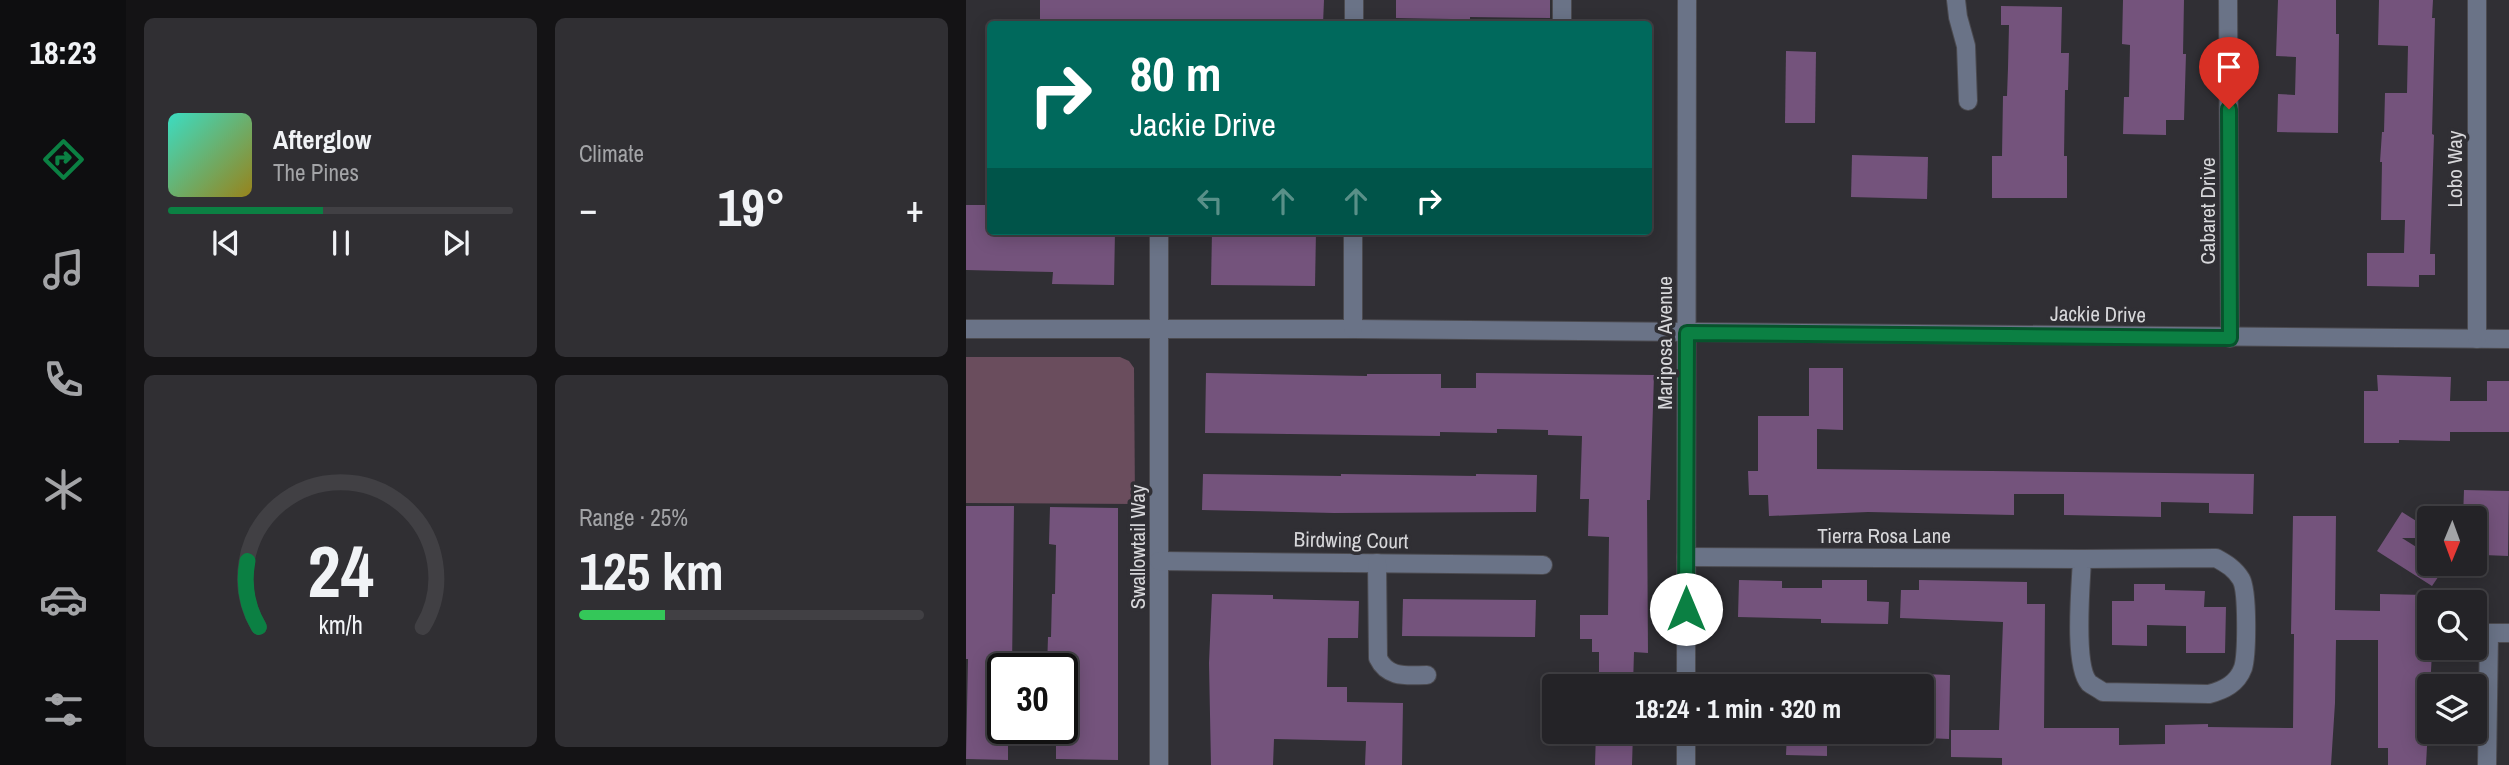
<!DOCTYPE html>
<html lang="en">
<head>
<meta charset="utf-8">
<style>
  :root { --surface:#242327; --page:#302f33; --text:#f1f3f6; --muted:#a3a4a7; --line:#414044; --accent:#0b8043 }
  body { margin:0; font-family:"Archivo Narrow",sans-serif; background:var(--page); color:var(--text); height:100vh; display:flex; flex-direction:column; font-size:26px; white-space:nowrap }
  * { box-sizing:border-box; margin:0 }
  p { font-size:23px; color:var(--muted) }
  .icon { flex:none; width:38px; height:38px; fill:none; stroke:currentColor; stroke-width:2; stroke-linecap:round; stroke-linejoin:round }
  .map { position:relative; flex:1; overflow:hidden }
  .panel { display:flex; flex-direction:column; gap:18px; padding:18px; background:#141315; width:840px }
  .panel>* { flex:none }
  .top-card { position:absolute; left:21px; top:21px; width:665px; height:214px; border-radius:7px; box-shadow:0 4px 18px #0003,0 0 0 2px var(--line); background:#00695c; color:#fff; overflow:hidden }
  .needle { width:46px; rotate:181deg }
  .controls { position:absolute; left:1451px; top:506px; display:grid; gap:14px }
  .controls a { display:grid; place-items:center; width:70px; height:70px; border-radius:7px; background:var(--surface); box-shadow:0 4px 18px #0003,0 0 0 2px var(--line); font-size:35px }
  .speed { position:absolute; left:21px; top:653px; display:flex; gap:14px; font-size:35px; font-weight:700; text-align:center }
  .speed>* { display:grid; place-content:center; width:91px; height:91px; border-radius:50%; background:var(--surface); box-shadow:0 4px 18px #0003,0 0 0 2px var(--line); line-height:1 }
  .speed .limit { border:4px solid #111; border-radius:10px; background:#fff; color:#111 }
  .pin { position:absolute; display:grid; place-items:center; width:60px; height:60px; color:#fff; margin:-72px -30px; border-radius:50% 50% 50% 0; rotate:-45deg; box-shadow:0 0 7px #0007 }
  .pin .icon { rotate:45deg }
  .me { position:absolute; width:77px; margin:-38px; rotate:0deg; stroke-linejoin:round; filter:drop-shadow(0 0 5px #0008) }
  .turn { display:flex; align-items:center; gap:24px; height:147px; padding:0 28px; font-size:32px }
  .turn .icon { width:91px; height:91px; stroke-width:2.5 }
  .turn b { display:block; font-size:49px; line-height:60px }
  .lanes { display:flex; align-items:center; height:66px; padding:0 28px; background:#0003; justify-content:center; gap:35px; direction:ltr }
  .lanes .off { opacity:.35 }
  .big { font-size:52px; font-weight:800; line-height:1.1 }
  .panel .widget { flex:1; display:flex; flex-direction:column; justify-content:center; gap:10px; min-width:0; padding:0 24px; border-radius:10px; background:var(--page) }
  .panel .dial { align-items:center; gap:0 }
  .dial svg { height:182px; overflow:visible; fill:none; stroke:var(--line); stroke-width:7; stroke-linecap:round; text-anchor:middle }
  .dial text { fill:var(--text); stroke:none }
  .song { display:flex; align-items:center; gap:21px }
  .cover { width:84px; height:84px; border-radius:10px; background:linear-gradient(135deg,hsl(170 70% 55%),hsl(50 70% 35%)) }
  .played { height:7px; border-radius:4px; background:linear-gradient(90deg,var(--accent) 45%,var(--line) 45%) }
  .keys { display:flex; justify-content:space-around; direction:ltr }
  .heat { display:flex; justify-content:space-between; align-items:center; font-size:38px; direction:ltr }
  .charge { height:10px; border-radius:5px; background:linear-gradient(90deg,#34c759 25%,var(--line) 0) }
  .panel .tiles { flex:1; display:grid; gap:18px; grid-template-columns:repeat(2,1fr) }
  .trip { position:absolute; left:576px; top:674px; width:392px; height:70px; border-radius:7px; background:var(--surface); box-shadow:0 4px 18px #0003,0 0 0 2px var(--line); font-weight:800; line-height:70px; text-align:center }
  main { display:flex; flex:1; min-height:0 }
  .tab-bar { display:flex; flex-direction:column; width:126px; justify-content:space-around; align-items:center; background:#0e0e10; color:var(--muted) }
  .tab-bar .icon { width:49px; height:49px }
  .tab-bar .selected { color:var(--accent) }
  .tab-bar b { font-size:32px; color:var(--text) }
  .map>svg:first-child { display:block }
  .green { fill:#6a4d5d }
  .building { fill:#74537c }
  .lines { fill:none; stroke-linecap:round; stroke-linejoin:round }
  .minor-casing { stroke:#4b4a4f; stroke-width:20 }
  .minor { stroke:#6a7387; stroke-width:18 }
  .route-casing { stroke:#07532c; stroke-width:18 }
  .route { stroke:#0b8043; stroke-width:12 }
  .labels { text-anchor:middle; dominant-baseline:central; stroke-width:7; stroke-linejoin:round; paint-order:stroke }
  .street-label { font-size:21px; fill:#d7d7da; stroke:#302f34 }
</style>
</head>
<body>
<main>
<nav class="tab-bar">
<b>18:23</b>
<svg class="icon selected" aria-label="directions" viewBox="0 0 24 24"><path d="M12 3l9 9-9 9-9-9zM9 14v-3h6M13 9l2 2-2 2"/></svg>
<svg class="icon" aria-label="music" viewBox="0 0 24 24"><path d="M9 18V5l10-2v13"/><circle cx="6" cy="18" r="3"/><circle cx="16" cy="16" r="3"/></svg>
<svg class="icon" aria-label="phone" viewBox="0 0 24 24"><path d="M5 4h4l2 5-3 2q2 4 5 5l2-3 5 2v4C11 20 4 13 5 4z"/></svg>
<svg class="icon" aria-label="climate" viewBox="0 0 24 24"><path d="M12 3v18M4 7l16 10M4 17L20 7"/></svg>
<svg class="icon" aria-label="car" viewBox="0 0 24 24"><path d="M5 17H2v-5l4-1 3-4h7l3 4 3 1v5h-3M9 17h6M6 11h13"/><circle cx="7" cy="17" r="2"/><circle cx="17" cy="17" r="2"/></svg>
<svg class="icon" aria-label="filters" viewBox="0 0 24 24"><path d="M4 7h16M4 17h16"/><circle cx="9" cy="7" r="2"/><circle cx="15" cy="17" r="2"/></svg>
</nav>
<section class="panel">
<div class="tiles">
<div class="widget">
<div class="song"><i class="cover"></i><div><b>Afterglow</b><p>The Pines</p></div></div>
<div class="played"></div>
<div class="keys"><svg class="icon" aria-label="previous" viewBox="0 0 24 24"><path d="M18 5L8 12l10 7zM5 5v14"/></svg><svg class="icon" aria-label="pause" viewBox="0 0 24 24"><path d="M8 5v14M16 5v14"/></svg><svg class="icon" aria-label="next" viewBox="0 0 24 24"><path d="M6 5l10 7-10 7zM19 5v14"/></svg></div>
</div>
<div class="widget"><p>Climate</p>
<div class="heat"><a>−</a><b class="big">19°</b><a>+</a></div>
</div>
<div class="widget dial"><svg viewBox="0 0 100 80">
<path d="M14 69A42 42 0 1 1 86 69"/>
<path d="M14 69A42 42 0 0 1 9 40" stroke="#0b8043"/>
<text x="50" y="56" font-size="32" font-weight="700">24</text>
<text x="50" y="72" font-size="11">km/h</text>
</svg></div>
<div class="widget"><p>Range · 25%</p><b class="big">125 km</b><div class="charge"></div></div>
</div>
</section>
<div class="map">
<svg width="1543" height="765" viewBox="0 0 1543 765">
  <rect width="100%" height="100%" fill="#302f34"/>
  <polygon class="green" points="0,357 154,357 163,361 168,368 169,504 0,503"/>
  <g class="building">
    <polygon points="74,0 358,0 357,24 74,24"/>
    <polygon points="430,0 584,0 584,18 504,17 504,22 486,22 486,19 430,18"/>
    <polygon points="1157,0 1218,0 1217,54 1220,54 1218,120 1200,120 1200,135 1157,134 1158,97 1163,97 1164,45 1156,44"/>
    <polygon points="1312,0 1370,0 1370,34 1373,34 1372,133 1311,132 1312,94 1329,95 1330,57 1310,56"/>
    <polygon points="1413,0 1467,0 1466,18 1469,18 1466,134 1468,135 1464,254 1469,254 1469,275 1453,275 1453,287 1401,286 1401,253 1438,253 1439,220 1415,220 1416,162 1414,162 1416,132 1418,132 1419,93 1441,93 1442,46 1412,45"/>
    <polygon points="1035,6 1096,7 1095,53 1103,53 1102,90 1099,90 1098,156 1101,156 1101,198 1026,198 1026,156 1036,156 1037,96 1041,96 1042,68 1043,25 1035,25"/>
    <polygon points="820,51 850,52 849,123 819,123"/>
    <polygon points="886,155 962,157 961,199 885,197"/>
    <polygon points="0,205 24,205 24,231 149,231 148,285 86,284 87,272 0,270"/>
    <polygon points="246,231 350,231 349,286 245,285"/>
    <polygon points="843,368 877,368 877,430 851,429 851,469 1288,474 1287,514 1243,513 1243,503 1195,502 1195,517 1098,515 1098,494 1048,494 1048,515 902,512 803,516 802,495 783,495 782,471 792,471 792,416 843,416"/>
    <polygon points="240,373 401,376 401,374 475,374 475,388 510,388 510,373 688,375 684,500 681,500 682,653 668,652 667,686 633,686 633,652 626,652 626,639 614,639 614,615 642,615 643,537 622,536 623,499 614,499 616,436 582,435 582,430 531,429 531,433 474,432 474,436 239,433"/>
    <polygon points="1411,375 1485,377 1484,401 1521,401 1521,381 1543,381 1543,432 1484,432 1484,441 1433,440 1433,443 1398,443 1398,391 1412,391"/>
    <polygon points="237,474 375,476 375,474 510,476 510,474 571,475 570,512 368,513 236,510"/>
    <polygon points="1498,490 1543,491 1542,556 1518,555 1519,506 1511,518 1497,518"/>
    <polygon points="0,506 48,506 46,668 37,668 37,728 42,728 42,760 0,759 2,659 0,659"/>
    <polygon points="84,507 152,508 152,760 90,759 90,728 96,728 96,668 81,668 82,637 85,637 86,594 89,594 90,545 83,544"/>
    <polygon points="1436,512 1463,529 1463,538 1436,538 1463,555 1463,564 1481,564 1466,586 1411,551"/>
    <polygon points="1327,516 1370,516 1369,610 1414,611 1414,594 1459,595 1458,652 1466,652 1460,765 1422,765 1422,748 1412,748 1412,640 1370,640 1369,703 1365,765 1036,765 1036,758 985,757 985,730 1033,730 1037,622 934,618 935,590 953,590 953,580 1061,582 1061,604 1079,604 1078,728 1153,728 1153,745 1199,744 1199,725 1242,724 1242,727 1327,728 1328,634 1325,634"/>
    <polygon points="773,580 816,581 816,588 856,588 856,580 901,580 901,601 923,602 922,624 855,623 855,619 772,617"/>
    <polygon points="1168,584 1199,584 1199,590 1239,591 1238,607 1260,607 1259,653 1220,653 1220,626 1181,625 1181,646 1146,645 1146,601 1168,601"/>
    <polygon points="246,594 307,595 307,599 393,601 392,638 362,638 361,687 381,687 381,702 437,703 436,765 399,765 400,741 308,739 307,765 245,765 243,663"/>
    <polygon points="437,599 570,600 569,637 436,636"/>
    <polygon points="956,674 984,675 983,739 961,738 961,734 956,734"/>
    <polygon points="630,732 667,732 666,765 629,765"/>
    <polygon points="821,732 861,732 861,756 820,755"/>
  </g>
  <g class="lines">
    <defs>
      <g id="minor">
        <polyline points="388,0 388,24"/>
        <polyline points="990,0 992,17 1000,46 1002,101"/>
        <polyline points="1262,0 1264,338"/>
        <polyline points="596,24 596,0"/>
        <polyline points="193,231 193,765"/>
        <polyline points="0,329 387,329 1543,339"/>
        <polyline points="387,329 387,231"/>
        <polyline points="1511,339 1511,0"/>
        <path d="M 720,557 L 1116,559 C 1115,584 1107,665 1123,683 C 1127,686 1133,689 1137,692 L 1243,694 C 1258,690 1271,684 1277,668 C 1281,655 1282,591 1275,579 C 1269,569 1261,564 1250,558 L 1116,559"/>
        <polyline points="193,561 577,565"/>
        <path d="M 411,563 L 412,658 C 422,679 442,675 461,675"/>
        <polyline points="720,686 721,0"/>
        <polyline points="720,732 720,765"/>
        <polyline points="1521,765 1523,633 1543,633"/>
      </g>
    </defs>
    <use href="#minor" class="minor-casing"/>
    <use href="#minor" class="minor"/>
  </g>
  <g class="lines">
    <defs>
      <polyline id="route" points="720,609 721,333 1264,338 1263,109"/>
    </defs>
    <use href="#route" class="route-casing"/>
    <use href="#route" class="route"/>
  </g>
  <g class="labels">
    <g class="street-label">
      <text transform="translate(1488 169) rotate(-90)">Lobo Way</text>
      <text transform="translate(1241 211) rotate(-90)">Cabaret Drive</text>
      <text transform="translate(1132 314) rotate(1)">Jackie Drive</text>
      <text transform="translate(698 343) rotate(-90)">Mariposa Avenue</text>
      <text x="918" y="535">Tierra Rosa Lane</text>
      <text transform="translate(385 540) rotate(1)">Birdwing Court</text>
      <text transform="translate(171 547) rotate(-90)">Swallowtail Way</text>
    </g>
  </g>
</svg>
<div class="controls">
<a><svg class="needle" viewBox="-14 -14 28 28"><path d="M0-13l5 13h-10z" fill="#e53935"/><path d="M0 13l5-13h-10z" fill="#a3a4a7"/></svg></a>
<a><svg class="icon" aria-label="search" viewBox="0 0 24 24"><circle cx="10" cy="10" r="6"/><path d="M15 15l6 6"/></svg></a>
<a><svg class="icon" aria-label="layers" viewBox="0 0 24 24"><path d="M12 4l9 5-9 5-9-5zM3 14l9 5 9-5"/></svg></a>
</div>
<div class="speed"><div class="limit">30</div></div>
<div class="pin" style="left:1263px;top:109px;background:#d93025"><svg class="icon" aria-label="arrive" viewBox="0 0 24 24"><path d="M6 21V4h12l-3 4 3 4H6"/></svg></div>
<svg class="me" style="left:720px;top:609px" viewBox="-20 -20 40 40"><circle r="19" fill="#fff"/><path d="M0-13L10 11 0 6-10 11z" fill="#0b8043"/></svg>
<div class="trip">18:24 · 1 min · 320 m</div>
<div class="top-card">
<div class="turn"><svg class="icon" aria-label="right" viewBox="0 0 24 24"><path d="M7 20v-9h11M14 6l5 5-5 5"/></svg><div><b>80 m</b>Jackie Drive</div></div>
<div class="lanes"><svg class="icon off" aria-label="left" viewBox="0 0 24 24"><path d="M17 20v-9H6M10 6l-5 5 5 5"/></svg><svg class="icon off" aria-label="ahead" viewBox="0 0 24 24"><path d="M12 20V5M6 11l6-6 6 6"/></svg><svg class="icon off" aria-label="ahead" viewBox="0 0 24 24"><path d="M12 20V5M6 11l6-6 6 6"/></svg><svg class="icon" aria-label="right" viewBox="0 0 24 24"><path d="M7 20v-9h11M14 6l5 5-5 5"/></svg></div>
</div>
</div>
</main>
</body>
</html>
